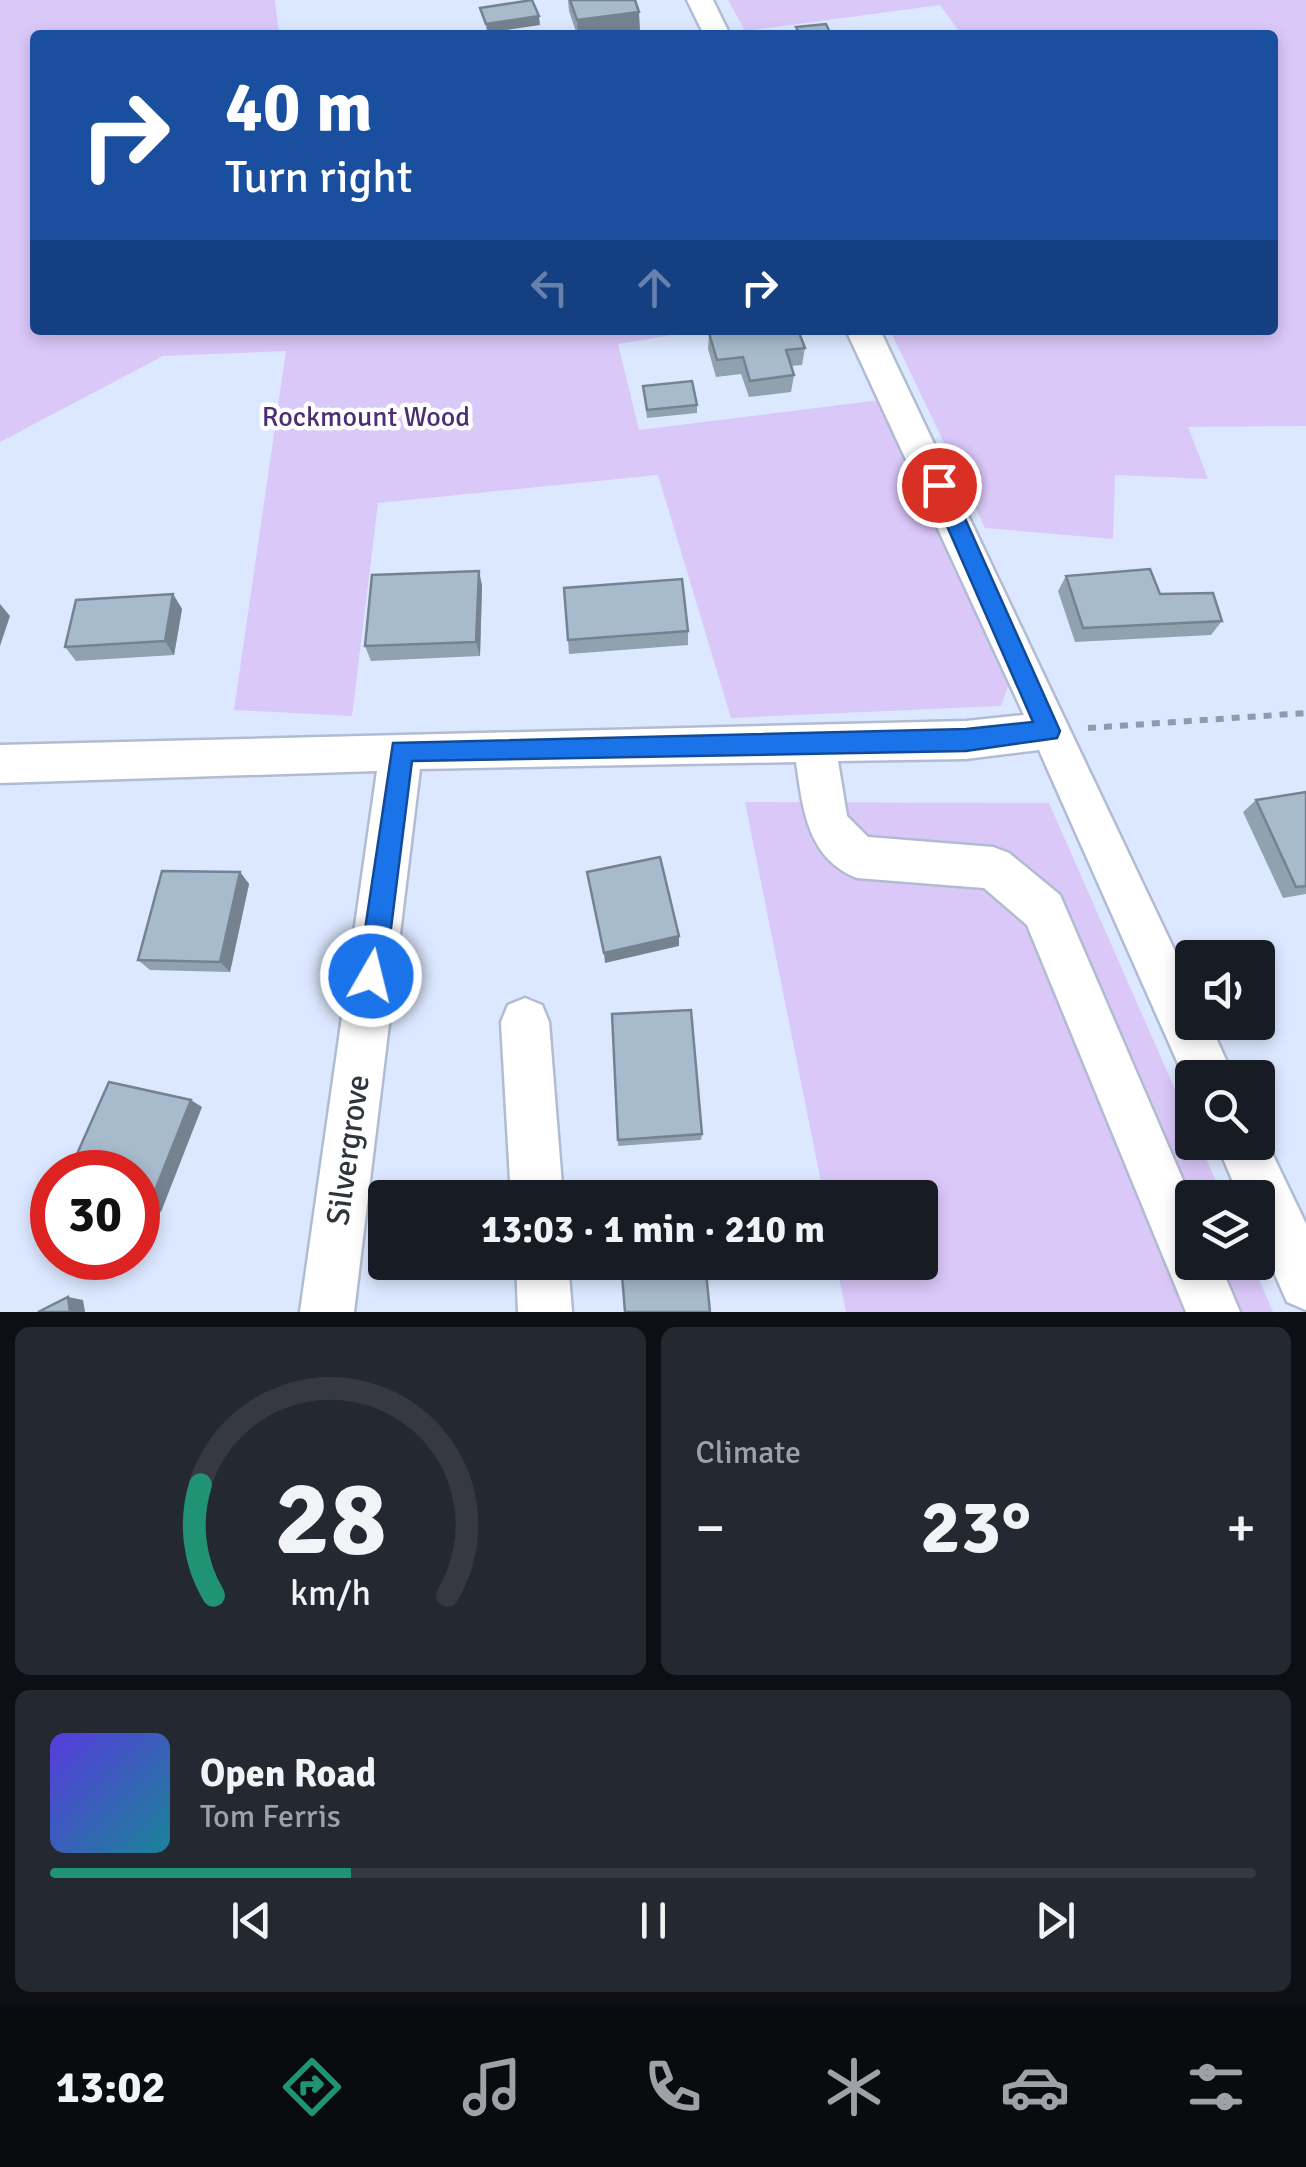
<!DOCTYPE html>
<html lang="en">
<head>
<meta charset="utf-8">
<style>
  :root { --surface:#171b24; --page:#242831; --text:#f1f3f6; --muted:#9ea1a6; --line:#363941; --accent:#219375 }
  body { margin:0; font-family:Signika,sans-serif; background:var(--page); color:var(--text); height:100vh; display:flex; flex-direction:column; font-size:38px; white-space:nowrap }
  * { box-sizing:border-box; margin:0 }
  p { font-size:32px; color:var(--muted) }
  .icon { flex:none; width:55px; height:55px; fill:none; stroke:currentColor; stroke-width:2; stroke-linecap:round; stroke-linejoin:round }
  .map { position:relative; height:1312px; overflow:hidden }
  .side { display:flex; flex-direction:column; gap:15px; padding:15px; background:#0d0f14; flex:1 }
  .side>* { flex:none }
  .banner { position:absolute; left:30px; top:30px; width:1248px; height:305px; border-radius:10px; box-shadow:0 5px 15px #0003; background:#1a4fa0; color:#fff; overflow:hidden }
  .buttons { position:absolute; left:1175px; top:940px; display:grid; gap:20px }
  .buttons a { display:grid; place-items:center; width:100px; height:100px; border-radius:10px; background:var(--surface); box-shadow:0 5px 15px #0003; font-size:50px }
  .speed { position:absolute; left:30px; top:1150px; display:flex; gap:20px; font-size:50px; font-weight:700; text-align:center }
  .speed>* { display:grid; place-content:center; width:130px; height:130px; border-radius:50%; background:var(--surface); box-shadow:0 5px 15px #0003; line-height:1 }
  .speed .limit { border:15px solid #d22; background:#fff; color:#111 }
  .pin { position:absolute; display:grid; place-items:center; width:85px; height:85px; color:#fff; margin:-42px; border:5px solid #fff; border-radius:50%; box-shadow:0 2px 10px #0007 }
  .me { position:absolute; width:110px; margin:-55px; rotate:8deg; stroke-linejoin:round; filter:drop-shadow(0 0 8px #0008) }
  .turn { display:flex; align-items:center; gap:35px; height:210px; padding:0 30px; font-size:45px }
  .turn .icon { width:130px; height:130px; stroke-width:2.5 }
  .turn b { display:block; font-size:70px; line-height:85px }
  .lanes { display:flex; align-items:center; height:95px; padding:0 30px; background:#0003; justify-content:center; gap:50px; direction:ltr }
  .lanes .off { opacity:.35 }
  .big { font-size:75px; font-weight:700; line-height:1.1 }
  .side .widget { flex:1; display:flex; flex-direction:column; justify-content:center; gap:15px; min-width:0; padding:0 35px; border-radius:15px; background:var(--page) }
  .side .dial { align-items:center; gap:0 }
  .dial svg { height:260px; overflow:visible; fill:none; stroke:var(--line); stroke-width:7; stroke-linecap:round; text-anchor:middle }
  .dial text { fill:var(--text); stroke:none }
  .song { display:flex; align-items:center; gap:30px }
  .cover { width:120px; height:120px; border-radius:15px; background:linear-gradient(135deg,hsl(250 70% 55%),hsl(190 70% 35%)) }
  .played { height:10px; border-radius:5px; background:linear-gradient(90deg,var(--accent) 25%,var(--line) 25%) }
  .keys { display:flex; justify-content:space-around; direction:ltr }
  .heat { display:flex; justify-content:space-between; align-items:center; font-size:55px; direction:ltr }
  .side .tiles { flex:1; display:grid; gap:15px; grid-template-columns:1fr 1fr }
  .widget:last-child { grid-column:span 2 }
  .trip { position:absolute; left:368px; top:1180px; width:570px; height:100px; border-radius:10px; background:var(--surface); box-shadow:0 5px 15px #0003; font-weight:700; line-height:100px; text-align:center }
  .tab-bar { display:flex; height:160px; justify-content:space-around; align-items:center; background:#090b0e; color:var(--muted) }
  .tab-bar .icon { width:70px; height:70px }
  .tab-bar .selected { color:var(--accent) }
  .tab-bar b { font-size:45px; color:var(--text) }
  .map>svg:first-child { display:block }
  .green { fill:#dac8f9 }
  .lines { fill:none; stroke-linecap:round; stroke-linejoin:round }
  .street-casing { stroke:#b1bcd2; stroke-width:5 }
  .path { stroke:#919aab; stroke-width:6; stroke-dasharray:8 8; stroke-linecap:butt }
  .street { fill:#fff; fill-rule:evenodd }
  .wall { fill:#90a1b0 }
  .shaded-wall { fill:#758390 }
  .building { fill:#a7bbcd; stroke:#758390; stroke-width:2.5 }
  .route { fill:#1a73e8; stroke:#114b97; stroke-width:2.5 }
  .labels { text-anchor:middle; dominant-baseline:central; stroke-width:9; stroke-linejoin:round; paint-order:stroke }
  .park-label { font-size:28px; fill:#4d2e74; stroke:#fff }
  .near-street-label { font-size:32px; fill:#2f343d; stroke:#fff }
</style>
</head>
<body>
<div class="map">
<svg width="1306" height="1312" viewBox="0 0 1306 1312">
  <rect width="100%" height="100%" fill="#dce8ff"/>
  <g class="green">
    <polygon points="0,0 275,0 279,35 35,35 35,330 703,330 618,344 639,430 880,400 1010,681 1001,706 731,718 658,475 378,503 352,716 234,710 286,351 163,356 0,442"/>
    <polygon points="728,0 1306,0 1306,426 1188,427 1208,479 1115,475 1113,539 985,528 890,330 1272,330 1272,35 962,35 940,5 745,31"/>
    <polygon points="745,802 1049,803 1192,1128 1192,1142 1199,1143 1223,1197 1192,1198 1192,1262 1252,1263 1273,1312 846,1312 836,1263 920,1262 920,1198 824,1197"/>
  </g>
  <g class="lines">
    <defs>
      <g id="street">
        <polygon points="687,0 713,0 730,35 704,35"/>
        <path d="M 846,330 L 880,330 L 1192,987 L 1192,1022 L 1209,1022 L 1234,1078 L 1192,1078 L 1192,1095 L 1039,750 L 966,759 L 838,761 L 847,816 L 868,837 L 993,847 L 1009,853 L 1060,895 L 1192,1201 L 1192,1262 L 1219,1262 L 1240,1312 L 1186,1312 L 1027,925 L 984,888 L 857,878 C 807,858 803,809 796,762 L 420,769 L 354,1312 L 300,1312 L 377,771 L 0,783 L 0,745 L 966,721 L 1024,715 Z"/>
        <polygon points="525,998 542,1005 549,1022 563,1198 511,1198 501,1022 508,1005"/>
        <polygon points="1258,1124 1306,1224 1306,1310 1287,1302 1258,1236 1258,1198 1240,1198 1216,1142 1258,1142"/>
        <polygon points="516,1262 568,1262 572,1312 518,1312"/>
      </g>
    </defs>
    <use href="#street" class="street-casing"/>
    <polyline class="path" points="1088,728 1306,713"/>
    <use href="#street" class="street"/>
  </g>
  <g class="wall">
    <polygon points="568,0 635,0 640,30 597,35 577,35 569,11"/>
    <polygon points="709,333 805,348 802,365 791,366 794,375 791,392 749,397 741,374 716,377 708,349"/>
    <polygon points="643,386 697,405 697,413 647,418"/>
    <polygon points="479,571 482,586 480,656 371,661 365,646"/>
    <polygon points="1066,576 1160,594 1222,621 1211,635 1075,642 1058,591"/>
    <polygon points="173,594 182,609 174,655 76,661 65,647"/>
    <polygon points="688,631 688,645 569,654 568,640"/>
    <polygon points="1306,792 1306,894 1283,898 1243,812 1256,800"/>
    <polygon points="240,872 249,884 230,972 150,970 138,960"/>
    <polygon points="702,1134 701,1140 618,1146 618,1140"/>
  </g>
  <g class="shaded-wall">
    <polygon points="639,12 640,30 597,35 578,35 577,20"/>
    <polygon points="539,16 540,25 487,33 486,24"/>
    <polygon points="479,571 482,586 480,656 476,642"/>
    <polygon points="173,594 182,609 174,655 165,641"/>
    <polygon points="0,604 10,616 0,646"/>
    <polygon points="240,872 249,884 230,972 220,962"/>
    <polygon points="679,936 679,946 605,963 604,953"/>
    <polygon points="191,1100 202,1107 161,1212 148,1208"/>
    <polygon points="68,1297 83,1300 85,1312 70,1312"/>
  </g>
  <g class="building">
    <polygon points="532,0 539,16 486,24 480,8"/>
    <polygon points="570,0 635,0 639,12 577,20"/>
    <polygon points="826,24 831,35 800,35 796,27"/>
    <polygon points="728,330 798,330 805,348 786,350 794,375 750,381 743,357 717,360 709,333"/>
    <polygon points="692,381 697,405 647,410 643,386"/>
    <polygon points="1150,569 1160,594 1213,593 1222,621 1083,628 1066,576"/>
    <polygon points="479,571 476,642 365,646 372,575"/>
    <polygon points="682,579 688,631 568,640 564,588"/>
    <polygon points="173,594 165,641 65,647 76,600"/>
    <polygon points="1306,792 1306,886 1296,887 1256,800"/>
    <polygon points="660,857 679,936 604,953 587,872"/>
    <polygon points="162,871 240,872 220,962 138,960"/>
    <polygon points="691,1010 702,1134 618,1140 612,1014"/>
    <polygon points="109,1082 191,1100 148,1208 138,1205 138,1172 69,1172"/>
    <polygon points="621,1262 705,1262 710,1312 625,1312"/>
    <polygon points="68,1297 70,1312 38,1312"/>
  </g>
  <polygon class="route" points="939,477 950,485 1060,731 1057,738 966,751 412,761 385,976 381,985 371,989 362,985 358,976 393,743 966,729 1033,722 929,485"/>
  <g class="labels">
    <g class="park-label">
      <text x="366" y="417">Rockmount Wood</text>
    </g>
    <g class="near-street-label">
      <text transform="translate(348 1150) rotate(-82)">Silvergrove</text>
    </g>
  </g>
</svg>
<div class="buttons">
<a><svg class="icon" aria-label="sound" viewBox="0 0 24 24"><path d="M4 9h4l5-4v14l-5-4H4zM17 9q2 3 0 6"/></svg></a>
<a><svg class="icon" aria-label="search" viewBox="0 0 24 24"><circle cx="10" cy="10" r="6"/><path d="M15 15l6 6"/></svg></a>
<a><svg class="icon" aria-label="layers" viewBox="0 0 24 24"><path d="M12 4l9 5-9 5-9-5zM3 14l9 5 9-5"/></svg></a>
</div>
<div class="speed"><div class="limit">30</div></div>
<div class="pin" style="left:939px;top:485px;background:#d93025"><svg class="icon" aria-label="arrive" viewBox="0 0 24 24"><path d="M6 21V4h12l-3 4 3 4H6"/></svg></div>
<svg class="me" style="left:371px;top:976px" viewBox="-20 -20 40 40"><circle r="17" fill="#1a73e8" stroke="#fff" stroke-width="3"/><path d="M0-11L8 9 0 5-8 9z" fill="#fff"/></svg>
<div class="trip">13:03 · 1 min · 210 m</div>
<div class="banner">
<div class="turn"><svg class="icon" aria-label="right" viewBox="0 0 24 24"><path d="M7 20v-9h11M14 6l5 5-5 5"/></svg><div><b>40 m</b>Turn right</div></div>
<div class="lanes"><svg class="icon off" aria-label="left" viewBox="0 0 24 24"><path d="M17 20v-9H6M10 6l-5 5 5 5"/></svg><svg class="icon off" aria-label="ahead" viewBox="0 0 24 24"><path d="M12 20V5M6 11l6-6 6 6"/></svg><svg class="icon" aria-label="right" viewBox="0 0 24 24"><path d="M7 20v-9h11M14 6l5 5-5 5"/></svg></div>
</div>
</div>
<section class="side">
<div class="tiles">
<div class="widget dial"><svg viewBox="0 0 100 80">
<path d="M14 69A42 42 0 1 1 86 69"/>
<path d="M14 69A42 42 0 0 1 10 35" stroke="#219375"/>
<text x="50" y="56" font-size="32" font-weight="700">28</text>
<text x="50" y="72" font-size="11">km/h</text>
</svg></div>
<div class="widget"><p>Climate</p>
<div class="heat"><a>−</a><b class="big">23°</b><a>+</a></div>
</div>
<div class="widget">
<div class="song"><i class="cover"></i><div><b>Open Road</b><p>Tom Ferris</p></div></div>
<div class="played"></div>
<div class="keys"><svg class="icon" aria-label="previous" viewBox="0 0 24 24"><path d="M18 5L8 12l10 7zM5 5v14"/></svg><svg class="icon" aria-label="pause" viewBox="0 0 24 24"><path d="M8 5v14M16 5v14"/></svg><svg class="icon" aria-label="next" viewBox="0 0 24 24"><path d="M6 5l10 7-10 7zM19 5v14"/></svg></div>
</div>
</div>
</section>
<nav class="tab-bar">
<b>13:02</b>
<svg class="icon selected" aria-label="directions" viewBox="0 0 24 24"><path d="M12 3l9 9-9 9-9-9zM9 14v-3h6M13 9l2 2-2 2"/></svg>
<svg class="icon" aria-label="music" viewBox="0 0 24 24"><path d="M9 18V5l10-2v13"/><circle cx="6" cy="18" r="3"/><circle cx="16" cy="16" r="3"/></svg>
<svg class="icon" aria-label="phone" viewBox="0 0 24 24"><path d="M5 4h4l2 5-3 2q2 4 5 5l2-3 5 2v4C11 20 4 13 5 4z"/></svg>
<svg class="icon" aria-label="climate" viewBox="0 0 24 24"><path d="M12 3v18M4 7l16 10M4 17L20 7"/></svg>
<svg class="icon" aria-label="car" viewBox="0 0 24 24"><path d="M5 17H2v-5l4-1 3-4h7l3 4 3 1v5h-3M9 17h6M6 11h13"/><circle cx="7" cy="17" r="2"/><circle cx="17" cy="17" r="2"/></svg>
<svg class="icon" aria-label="filters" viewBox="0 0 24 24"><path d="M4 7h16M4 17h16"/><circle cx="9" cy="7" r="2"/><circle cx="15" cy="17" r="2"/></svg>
</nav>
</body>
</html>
